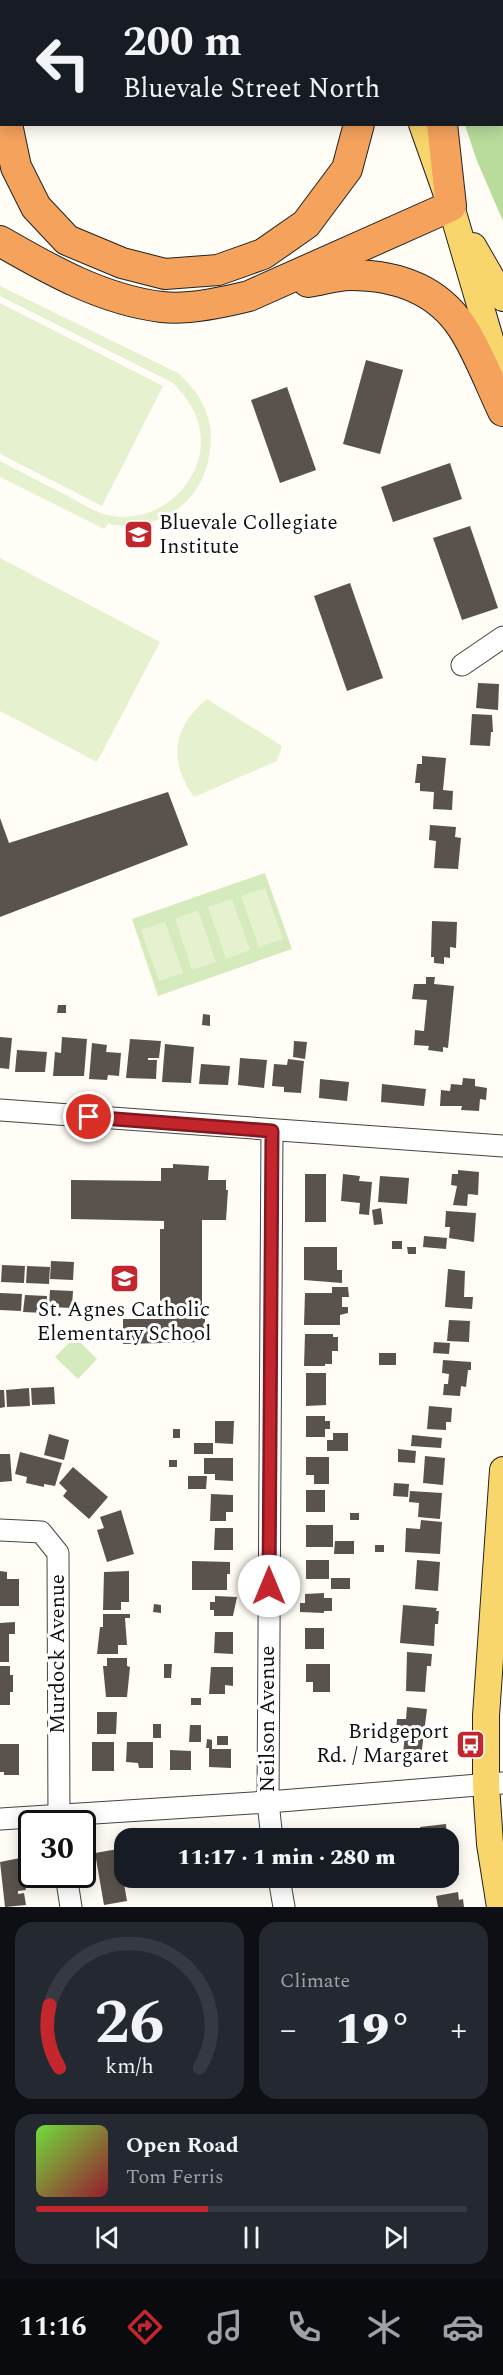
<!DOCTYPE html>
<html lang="en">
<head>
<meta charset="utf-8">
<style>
  :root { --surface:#171b24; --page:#242831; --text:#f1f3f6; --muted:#9ea1a6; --line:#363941; --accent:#c4262e }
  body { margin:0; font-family:Spectral,serif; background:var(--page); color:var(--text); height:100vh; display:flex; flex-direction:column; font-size:22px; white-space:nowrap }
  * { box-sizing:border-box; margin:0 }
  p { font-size:20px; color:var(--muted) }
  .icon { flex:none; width:33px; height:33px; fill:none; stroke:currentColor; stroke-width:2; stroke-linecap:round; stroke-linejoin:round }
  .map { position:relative; height:1907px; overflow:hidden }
  .panel { display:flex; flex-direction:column; gap:15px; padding:15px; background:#0d0f14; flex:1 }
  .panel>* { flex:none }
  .guide { position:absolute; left:0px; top:0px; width:504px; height:126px; box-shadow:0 3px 15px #0003; background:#171b24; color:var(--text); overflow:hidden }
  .speed { position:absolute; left:18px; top:1810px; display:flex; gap:12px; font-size:30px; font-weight:700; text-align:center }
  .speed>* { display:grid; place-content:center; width:78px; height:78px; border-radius:50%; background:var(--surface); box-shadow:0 3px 15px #0003; line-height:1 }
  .speed .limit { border:3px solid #111; border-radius:9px; background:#fff; color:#111 }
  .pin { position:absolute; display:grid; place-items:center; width:51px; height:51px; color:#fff; margin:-26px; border:3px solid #fff; border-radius:50%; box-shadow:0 2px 6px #0007 }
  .me { position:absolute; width:66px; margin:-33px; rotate:0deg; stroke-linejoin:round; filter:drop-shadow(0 0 4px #0008) }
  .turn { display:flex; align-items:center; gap:21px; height:126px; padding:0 24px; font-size:27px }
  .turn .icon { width:78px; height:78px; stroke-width:2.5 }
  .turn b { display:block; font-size:42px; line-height:51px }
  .big { font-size:45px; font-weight:800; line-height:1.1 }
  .panel .widget { flex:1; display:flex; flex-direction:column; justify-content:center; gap:9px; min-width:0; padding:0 21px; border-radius:18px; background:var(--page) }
  .panel .dial { align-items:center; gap:0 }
  .dial svg { height:156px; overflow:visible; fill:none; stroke:var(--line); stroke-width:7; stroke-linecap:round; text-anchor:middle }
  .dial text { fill:var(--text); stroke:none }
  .song { display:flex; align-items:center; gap:18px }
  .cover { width:72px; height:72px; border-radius:9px; background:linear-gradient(135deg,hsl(100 70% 55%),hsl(350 70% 35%)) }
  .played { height:6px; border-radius:3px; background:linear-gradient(90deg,var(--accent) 40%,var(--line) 40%) }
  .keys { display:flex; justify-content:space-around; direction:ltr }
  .heat { display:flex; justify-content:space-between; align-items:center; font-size:33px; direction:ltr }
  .panel .tiles { flex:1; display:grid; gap:15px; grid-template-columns:1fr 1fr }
  .widget:last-child { grid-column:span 2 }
  .trip { position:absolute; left:114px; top:1828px; width:345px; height:60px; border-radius:18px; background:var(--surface); box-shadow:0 3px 15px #0003; font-weight:800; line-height:60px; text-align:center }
  .dock { display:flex; height:96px; justify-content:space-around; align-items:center; background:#090b0e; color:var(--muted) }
  .dock .icon { width:42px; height:42px }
  .dock .current { color:var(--accent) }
  .dock b { font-size:27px; color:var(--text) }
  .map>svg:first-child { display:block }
  .green { fill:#d5ebbd }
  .forest { fill:#b9dc9c }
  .pitch { fill:#e6f2cf }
  .building { fill:#5a524d }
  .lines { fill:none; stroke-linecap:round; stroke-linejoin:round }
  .minor-casing { stroke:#444; stroke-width:23 }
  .major-casing { stroke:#222; stroke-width:28 }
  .highway-casing { stroke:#222; stroke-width:32 }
  .minor { stroke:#fff; stroke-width:21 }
  .major { stroke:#f9d66b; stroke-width:26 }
  .highway { stroke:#f5a25d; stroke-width:30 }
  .route-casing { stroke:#7f191e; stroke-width:15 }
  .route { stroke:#c4262e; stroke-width:10 }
  .labels { text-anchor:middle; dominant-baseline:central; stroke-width:6; stroke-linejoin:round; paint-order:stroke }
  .poi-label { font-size:21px; fill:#111; stroke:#fff; text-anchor:start }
  .street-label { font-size:21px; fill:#111; stroke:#fff }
</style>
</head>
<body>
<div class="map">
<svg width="503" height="1907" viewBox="0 0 503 1907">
  <rect width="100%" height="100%" fill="#fffdf5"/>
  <g class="green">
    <polygon points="265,873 292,949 158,996 132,919"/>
    <polygon points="75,1337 97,1359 78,1379 55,1357"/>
  </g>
  <polygon class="forest" points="474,0 503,0 503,221 477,161 465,125 502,124 502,2"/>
  <g class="pitch">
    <path d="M 0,286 L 178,373 C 192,386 203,399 208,418 C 212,429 211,439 210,450 C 204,503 159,533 108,524 L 104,529 L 0,477 L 0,461 C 23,473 46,485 70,497 C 83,504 97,514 112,516 C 162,524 211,477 199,426 C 195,408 185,396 173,383 L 0,296 Z"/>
    <polygon points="0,303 163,386 102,506 0,454"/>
    <polygon points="0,558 160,642 97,762 0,711"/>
    <path d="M 207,699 L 282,746 L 277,761 L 194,797 C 168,760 172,728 207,699 Z"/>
    <polygon points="265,888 283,939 259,947 241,896"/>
    <polygon points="232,899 250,950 226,959 208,907"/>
    <polygon points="198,910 216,962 192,970 175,919"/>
    <polygon points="165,922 183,973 159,981 141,930"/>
  </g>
  <g class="building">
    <polygon points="366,360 403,370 380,454 343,444"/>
    <polygon points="287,387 316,470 280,483 251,400"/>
    <polygon points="450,463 462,499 393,522 381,487"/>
    <polygon points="470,526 498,608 462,620 433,538"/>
    <polygon points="350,583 383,678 347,691 314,596"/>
    <polygon points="478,683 499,684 498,710 476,708"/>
    <polygon points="472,714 492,715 493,732 491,732 490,746 470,745"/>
    <polygon points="422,756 446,758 443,790 453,791 452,810 433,809 434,792 420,791 420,783 415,783 417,764 422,764"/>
    <polygon points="168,792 188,845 0,917 0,818 9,843"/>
    <polygon points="430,825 456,827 455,837 461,838 458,869 434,868 436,841 429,840"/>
    <polygon points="432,921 457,922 456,948 450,947 450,958 444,957 444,964 434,963 434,957 431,957"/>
    <polygon points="426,977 435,977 434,984 454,986 448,1048 443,1047 443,1052 428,1050 429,1046 414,1045 415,1030 424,1031 427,1000 412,999 414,984 426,984"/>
    <polygon points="58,1005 66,1005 66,1013 57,1013"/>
    <polygon points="203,1014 210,1015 210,1026 202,1025"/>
    <polygon points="0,1037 12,1038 9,1069 0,1068"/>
    <polygon points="62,1037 87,1039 84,1076 53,1076 55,1052 61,1053"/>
    <polygon points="130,1039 161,1041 159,1058 148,1058 148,1060 157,1060 156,1079 126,1078"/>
    <polygon points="294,1041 307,1042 305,1059 293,1057"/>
    <polygon points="92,1043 107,1045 106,1052 121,1053 119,1076 108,1075 107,1080 89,1079"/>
    <polygon points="165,1044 194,1047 191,1083 162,1082"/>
    <polygon points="17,1050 47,1052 45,1072 15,1072"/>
    <polygon points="240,1058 267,1060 264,1088 238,1085"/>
    <polygon points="288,1059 304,1061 301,1093 284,1092 284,1087 272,1086 274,1064 287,1065"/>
    <polygon points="201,1064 230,1066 228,1085 199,1084"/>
    <polygon points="463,1078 475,1079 475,1086 487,1088 486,1100 480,1099 479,1111 461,1110 462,1106 440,1106 441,1090 450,1091 451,1084 462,1085"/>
    <polygon points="320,1079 349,1082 347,1101 319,1098"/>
    <polygon points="382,1084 426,1089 424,1106 381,1102"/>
    <polygon points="173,1164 209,1166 208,1180 226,1180 226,1190 228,1190 226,1220 202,1220 202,1318 205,1318 205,1328 202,1328 202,1342 123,1344 123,1319 160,1319 160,1229 164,1229 164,1221 71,1219 71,1180 161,1181 161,1168 173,1168"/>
    <polygon points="458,1170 479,1172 478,1195 468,1194 467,1206 453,1205 457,1186 451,1185 452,1174 458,1174"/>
    <rect x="305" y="1174" width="21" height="48"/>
    <polygon points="343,1174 360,1176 359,1181 372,1182 369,1215 359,1214 360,1203 341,1201"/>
    <polygon points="380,1176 409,1178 407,1204 378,1202"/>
    <polygon points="381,1208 383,1224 374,1225 372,1210"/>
    <polygon points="446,1211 476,1213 474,1242 449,1238 450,1227 445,1227"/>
    <polygon points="424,1236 447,1238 446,1249 423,1247"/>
    <rect x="392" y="1241" width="10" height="8"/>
    <polygon points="304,1247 337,1247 337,1270 342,1270 342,1283 304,1280"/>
    <polygon points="407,1247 416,1247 416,1254 408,1254"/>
    <polygon points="51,1261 74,1262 73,1280 50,1279"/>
    <polygon points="2,1265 25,1266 24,1283 1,1282"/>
    <polygon points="27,1266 50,1267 49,1284 26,1283"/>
    <polygon points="448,1269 465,1271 464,1297 473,1297 472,1309 445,1307"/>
    <polygon points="332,1287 348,1287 349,1297 342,1297 342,1307 348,1307 348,1313 340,1315 340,1325 304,1325 305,1293 332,1293"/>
    <polygon points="50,1290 73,1291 72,1308 49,1307"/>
    <polygon points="0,1293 22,1294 21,1311 0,1310"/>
    <polygon points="25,1295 47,1296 46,1313 23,1312"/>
    <polygon points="449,1320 470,1321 469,1342 447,1341"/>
    <polygon points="305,1334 333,1334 333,1337 338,1337 338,1351 332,1351 332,1364 325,1364 325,1366 304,1366"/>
    <polygon points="434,1342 450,1343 449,1354 433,1353"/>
    <rect x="379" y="1353" width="17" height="12"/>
    <polygon points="443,1360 471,1362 471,1370 468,1370 466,1387 461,1386 460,1396 443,1395 444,1384 448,1384 449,1374 442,1373"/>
    <polygon points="306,1373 326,1373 326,1405 306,1406"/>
    <polygon points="54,1387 55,1404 32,1405 31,1388"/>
    <polygon points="29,1388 30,1406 7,1407 6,1390"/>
    <polygon points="0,1390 4,1390 5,1407 0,1408"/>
    <polygon points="429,1406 452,1408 451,1422 446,1422 446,1430 427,1429"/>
    <polygon points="306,1416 325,1416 325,1421 330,1421 330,1429 325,1429 325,1437 306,1437"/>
    <polygon points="215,1421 234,1421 233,1444 215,1443"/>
    <rect x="173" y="1429" width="7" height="9"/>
    <polygon points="333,1433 348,1433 348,1451 327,1451 327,1440 333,1440"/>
    <polygon points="49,1434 69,1440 64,1460 44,1455"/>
    <polygon points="412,1435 442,1438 441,1448 411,1446"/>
    <rect x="194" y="1443" width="19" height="11"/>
    <polygon points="398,1449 416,1451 415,1463 398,1462"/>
    <polygon points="20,1452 62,1463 55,1486 44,1484 44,1487 26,1483 27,1477 15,1474"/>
    <polygon points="0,1454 10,1454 12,1481 0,1482"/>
    <polygon points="425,1456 445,1458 443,1485 423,1483"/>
    <polygon points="306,1457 329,1457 329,1484 314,1484 314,1475 306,1475"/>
    <polygon points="204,1458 233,1458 233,1481 215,1480 215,1474 204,1474"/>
    <rect x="169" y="1460" width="8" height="7"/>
    <polygon points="73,1467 108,1497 89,1519 63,1496 67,1491 59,1483"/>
    <polygon points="188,1476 207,1476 206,1489 188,1489"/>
    <polygon points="394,1483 409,1484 408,1497 393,1496"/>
    <rect x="306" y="1490" width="19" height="22"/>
    <polygon points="410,1491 442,1493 440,1519 418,1517 419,1503 409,1502"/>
    <polygon points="211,1494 233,1495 233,1512 226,1512 226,1521 210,1521"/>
    <polygon points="121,1510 134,1554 107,1562 97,1530 104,1528 100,1517"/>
    <rect x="350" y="1513" width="9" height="7"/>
    <polygon points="421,1520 442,1522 440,1554 405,1552 406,1528 420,1529"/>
    <rect x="306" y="1525" width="27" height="22"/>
    <polygon points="215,1528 233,1528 233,1550 214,1550"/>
    <polygon points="335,1541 354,1541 354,1554 334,1554"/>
    <rect x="375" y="1545" width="9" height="7"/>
    <rect x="306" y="1560" width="23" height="19"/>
    <polygon points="417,1560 440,1562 438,1591 415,1589"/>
    <polygon points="192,1561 230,1562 230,1574 227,1574 227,1590 192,1590"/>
    <polygon points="0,1571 7,1572 7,1579 19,1579 19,1606 0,1606"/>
    <polygon points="129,1571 129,1602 121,1602 121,1610 103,1610 104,1572"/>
    <rect x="331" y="1578" width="19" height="11"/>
    <polygon points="324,1593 324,1598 332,1598 332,1611 324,1611 324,1613 300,1612 300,1603 305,1603 305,1594"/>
    <polygon points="215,1596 237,1597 233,1616 214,1616 214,1610 210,1610 210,1602 215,1602"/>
    <polygon points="154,1604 161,1605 161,1613 153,1612"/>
    <polygon points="403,1605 437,1608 436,1611 439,1611 438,1624 435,1624 434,1646 400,1643"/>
    <polygon points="103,1614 130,1614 130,1618 125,1618 127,1645 118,1645 118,1654 97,1654 100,1627 103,1627"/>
    <polygon points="15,1622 15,1634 9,1634 9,1662 0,1662 0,1623"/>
    <rect x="305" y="1628" width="19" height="21"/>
    <polygon points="215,1632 233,1632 233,1654 214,1653"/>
    <polygon points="407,1652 432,1654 431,1666 427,1666 425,1692 406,1691"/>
    <polygon points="107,1658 127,1658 127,1666 130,1667 127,1697 106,1697 103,1666 107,1666"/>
    <polygon points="164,1664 172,1664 171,1678 164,1678"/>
    <polygon points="306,1664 330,1664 330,1692 313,1692 313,1682 306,1682"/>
    <polygon points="0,1666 10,1666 10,1675 13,1675 13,1692 10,1692 10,1705 0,1705"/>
    <polygon points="211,1667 233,1667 233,1686 225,1685 225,1694 209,1694"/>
    <rect x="191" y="1698" width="10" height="7"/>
    <polygon points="407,1707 427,1709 421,1757 403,1755 405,1733 396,1732 397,1719 406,1719"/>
    <polygon points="97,1712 117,1712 116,1734 97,1734"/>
    <rect x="153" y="1724" width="8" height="14"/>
    <polygon points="190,1725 201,1725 201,1742 189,1742"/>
    <rect x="217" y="1736" width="11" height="9"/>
    <polygon points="207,1739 212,1740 212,1749 231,1749 231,1768 209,1767 209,1748 206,1748"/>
    <rect x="92" y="1742" width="22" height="29"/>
    <polygon points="127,1742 153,1742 153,1768 139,1768 138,1763 126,1762"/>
    <polygon points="0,1744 19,1744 19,1775 4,1775 4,1772 0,1772"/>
    <polygon points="170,1750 191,1751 191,1770 170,1770"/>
    <polygon points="446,1824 447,1839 422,1839 420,1827"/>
    <polygon points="369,1828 370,1839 347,1839 346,1832"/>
    <polygon points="328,1831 329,1839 306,1839 306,1835"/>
    <polygon points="118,1849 127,1901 104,1905 95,1853"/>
    <polygon points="452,1857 453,1865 457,1864 459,1875 448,1877 448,1858"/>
    <polygon points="20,1858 26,1890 18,1891 18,1894 24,1893 26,1905 5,1907 0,1862"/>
    <polygon points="188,1878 213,1878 214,1881 189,1886"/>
    <polygon points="458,1892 459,1900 463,1899 464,1907 438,1907 436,1896"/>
  </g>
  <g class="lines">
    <defs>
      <g id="minor">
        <polyline points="462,665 503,637"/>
        <polyline points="0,1110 503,1146"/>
        <polyline points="0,1530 41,1532 58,1553 59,1824"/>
        <polyline points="0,1819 268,1802 503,1783"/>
        <polyline points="272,1839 268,1802 272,1131"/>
        <polyline points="66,1875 71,1907"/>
        <polyline points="279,1878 284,1907"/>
      </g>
      <g id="major">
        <polyline points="378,0 378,2"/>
        <polyline points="422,124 451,206 503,383"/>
        <polyline points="473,246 503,298"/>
        <polyline points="500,1907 490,1844 486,1785 486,1716 503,1470"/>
      </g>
      <g id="highway">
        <polyline points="356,0 356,2"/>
        <polyline points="428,0 428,2"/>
        <polyline points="55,2 56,0"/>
        <polyline points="7,124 16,167 36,207 67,240 122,263 165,274 218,270 263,254 306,224 347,169 359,124"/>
        <path d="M 0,241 C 50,270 103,300 162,307 C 186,310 225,302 249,296 L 451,206 L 442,124"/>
        <path d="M 308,282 C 322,280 336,275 350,275 C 394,275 436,288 462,327 C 477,349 491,386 503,411"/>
      </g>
    </defs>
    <use href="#minor" class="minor-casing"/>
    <use href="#major" class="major-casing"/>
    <use href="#highway" class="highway-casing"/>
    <use href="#minor" class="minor"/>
    <use href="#major" class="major"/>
    <use href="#highway" class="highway"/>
  </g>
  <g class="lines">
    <defs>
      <polyline id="route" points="89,1117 272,1131 269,1586"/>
    </defs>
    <use href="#route" class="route-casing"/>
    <use href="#route" class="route"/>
  </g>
  <defs>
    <symbol id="school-square" viewBox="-11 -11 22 22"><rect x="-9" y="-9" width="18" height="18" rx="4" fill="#c4262e" stroke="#fff"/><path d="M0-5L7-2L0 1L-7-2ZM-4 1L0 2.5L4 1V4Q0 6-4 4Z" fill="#fff"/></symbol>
    <symbol id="bus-square" viewBox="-11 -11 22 22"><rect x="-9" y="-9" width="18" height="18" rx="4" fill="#c4262e" stroke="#fff"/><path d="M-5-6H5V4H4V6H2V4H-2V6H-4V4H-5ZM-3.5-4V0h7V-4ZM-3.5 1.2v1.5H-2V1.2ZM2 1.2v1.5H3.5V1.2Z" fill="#fff"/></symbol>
  </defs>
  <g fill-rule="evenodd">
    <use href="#school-square" x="122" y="518" width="33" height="33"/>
    <use href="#school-square" x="108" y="1262" width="33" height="33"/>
    <use href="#bus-square" x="454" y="1728" width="33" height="33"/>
  </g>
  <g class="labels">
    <g class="poi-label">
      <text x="159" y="523">Bluevale Collegiate<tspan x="159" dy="24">Institute</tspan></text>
      <text x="124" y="1310" text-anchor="middle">St. Agnes Catholic<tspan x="124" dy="24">Elementary School</tspan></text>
      <text x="449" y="1732" text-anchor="end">Bridgeport<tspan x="449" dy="24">Rd. / Margaret</tspan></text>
    </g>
    <g class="street-label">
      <text transform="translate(58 1654) rotate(-90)">Murdock Avenue</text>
      <text transform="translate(268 1719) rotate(-90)">Neilson Avenue</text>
    </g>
  </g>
</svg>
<div class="speed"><div class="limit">30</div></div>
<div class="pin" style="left:89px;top:1117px;background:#d93025"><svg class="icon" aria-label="arrive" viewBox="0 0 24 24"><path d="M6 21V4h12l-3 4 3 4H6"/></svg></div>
<svg class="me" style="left:269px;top:1586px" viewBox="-20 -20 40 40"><circle r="19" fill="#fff"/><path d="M0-13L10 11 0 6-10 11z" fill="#c4262e"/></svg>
<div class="trip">11:17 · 1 min · 280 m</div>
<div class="guide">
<div class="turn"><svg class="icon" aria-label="left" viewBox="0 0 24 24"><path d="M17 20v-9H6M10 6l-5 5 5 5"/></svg><div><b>200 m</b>Bluevale Street North</div></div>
</div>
</div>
<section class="panel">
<div class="tiles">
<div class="widget dial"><svg viewBox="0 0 100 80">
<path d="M14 69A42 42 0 1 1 86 69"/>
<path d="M14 69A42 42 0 0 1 9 37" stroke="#c4262e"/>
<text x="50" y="56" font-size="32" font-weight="700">26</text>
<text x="50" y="72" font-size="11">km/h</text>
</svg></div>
<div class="widget"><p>Climate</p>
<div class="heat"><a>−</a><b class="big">19°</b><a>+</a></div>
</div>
<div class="widget">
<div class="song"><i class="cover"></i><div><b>Open Road</b><p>Tom Ferris</p></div></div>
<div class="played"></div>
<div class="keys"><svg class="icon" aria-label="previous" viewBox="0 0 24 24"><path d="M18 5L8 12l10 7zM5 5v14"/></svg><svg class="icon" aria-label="pause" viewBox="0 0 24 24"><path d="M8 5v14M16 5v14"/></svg><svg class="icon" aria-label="next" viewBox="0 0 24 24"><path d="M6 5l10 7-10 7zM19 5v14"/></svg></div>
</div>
</div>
</section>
<nav class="dock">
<b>11:16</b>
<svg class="icon current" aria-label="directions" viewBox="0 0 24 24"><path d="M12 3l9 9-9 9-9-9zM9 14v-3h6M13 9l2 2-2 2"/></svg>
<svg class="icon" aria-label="music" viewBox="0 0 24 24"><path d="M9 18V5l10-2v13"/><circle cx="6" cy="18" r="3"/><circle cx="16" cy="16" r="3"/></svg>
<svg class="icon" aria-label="phone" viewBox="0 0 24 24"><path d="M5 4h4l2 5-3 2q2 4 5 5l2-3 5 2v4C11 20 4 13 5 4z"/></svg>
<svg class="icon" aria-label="climate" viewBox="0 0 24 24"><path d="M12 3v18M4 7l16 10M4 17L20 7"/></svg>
<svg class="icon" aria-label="car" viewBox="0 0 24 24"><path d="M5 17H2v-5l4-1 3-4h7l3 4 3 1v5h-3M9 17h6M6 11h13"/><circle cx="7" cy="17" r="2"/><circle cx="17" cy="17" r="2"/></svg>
</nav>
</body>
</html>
